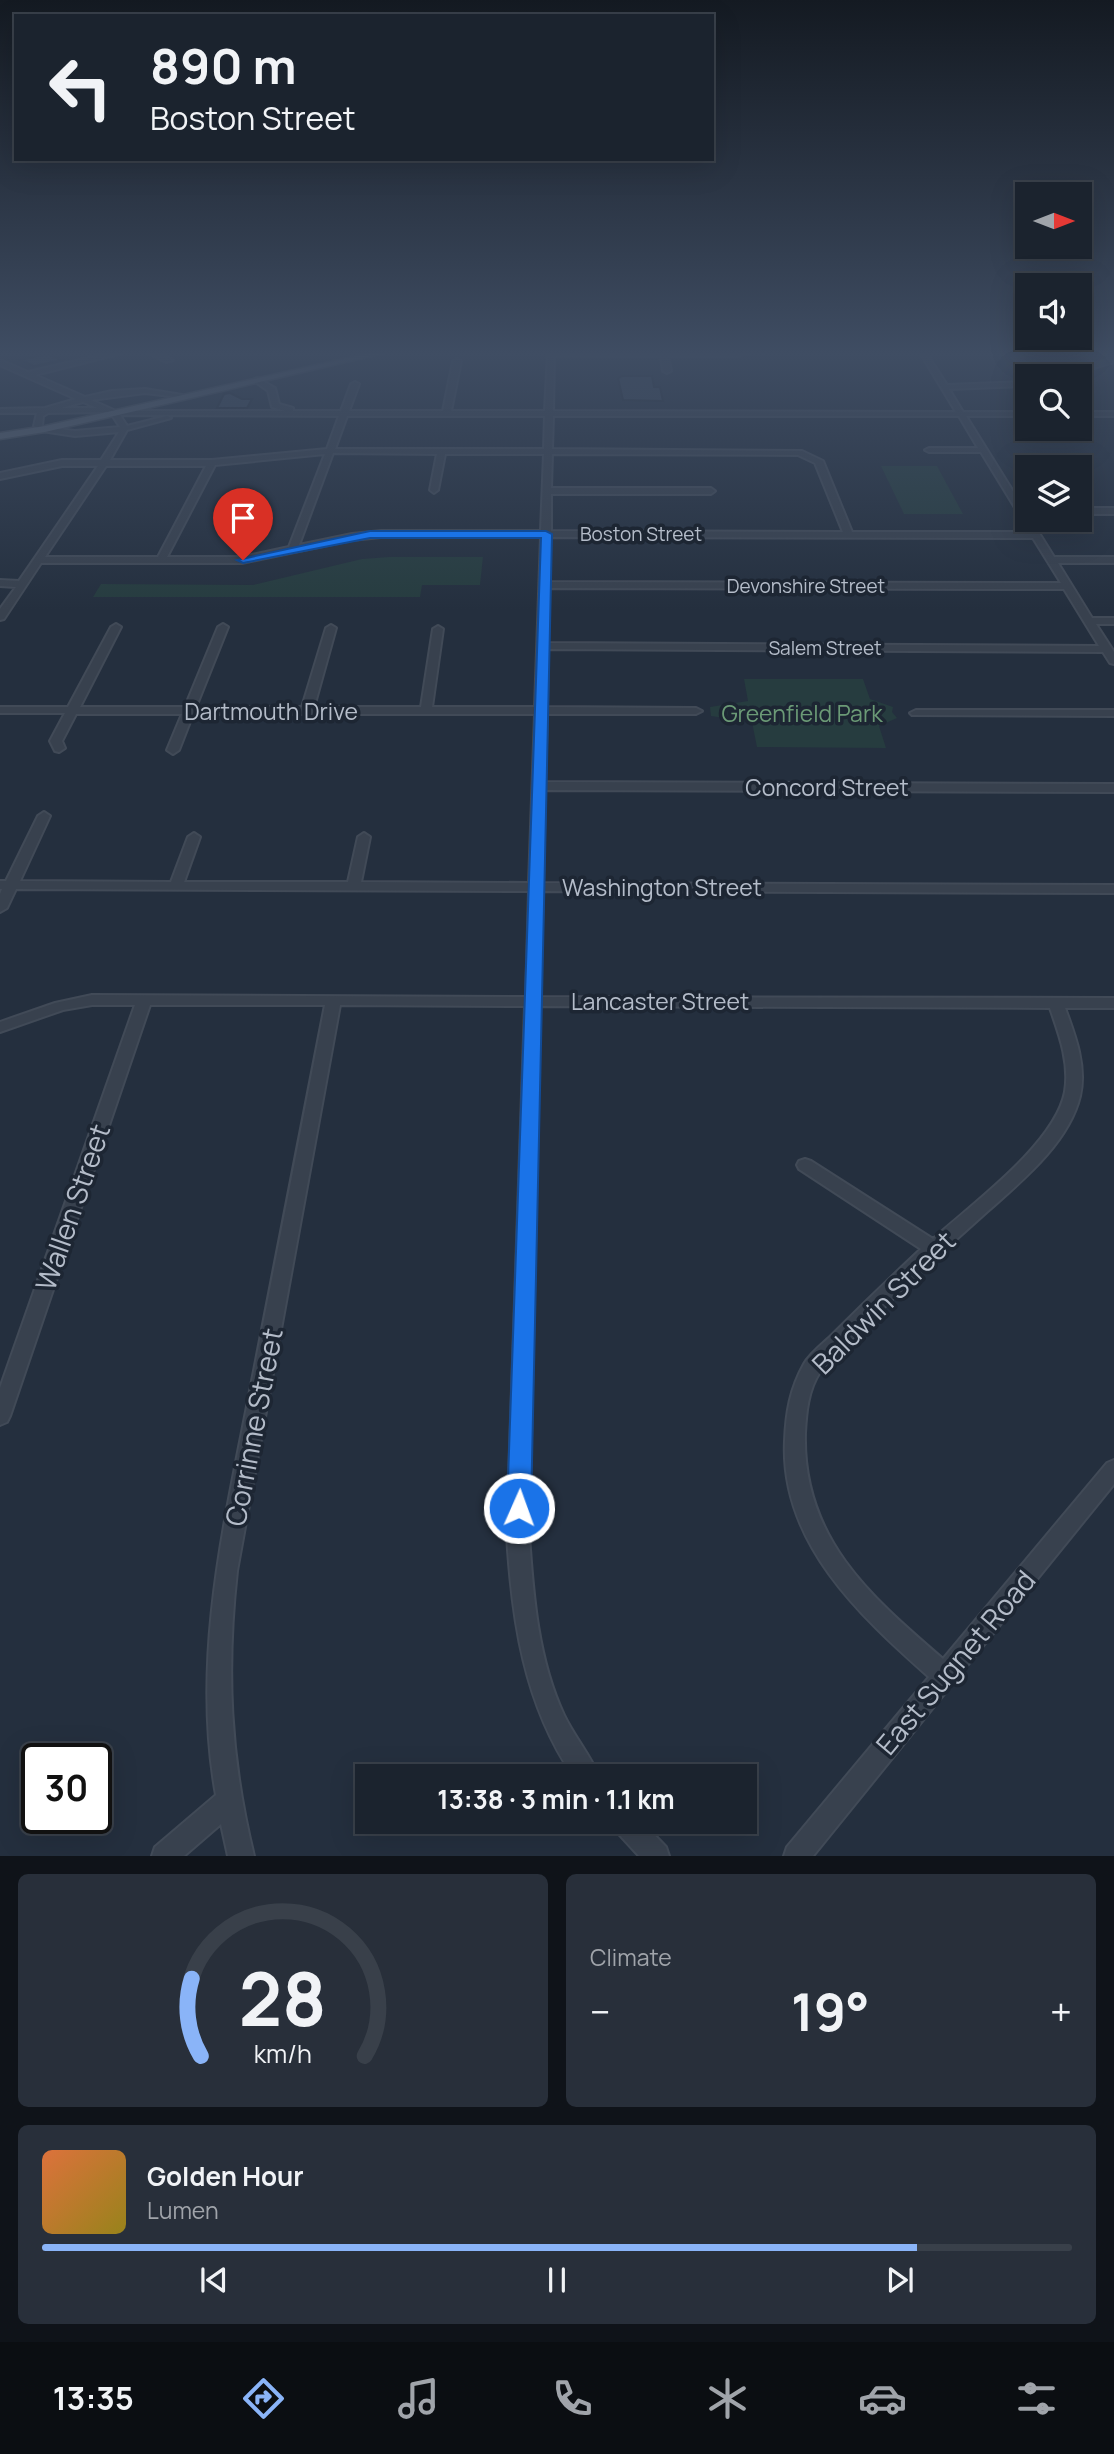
<!DOCTYPE html>
<html lang="en">
<head>
<meta charset="utf-8">
<style>
  :root { --surface:#1b232e; --page:#282f3a; --text:#f1f3f6; --muted:#a0a4aa; --line:#39404a; --accent:#8ab4f8 }
  body { margin:0; font-family:Manrope,sans-serif; background:var(--page); color:var(--text); height:100vh; display:flex; flex-direction:column; font-size:26px; white-space:nowrap }
  * { box-sizing:border-box; margin:0 }
  p { font-size:23px; color:var(--muted) }
  .icon { flex:none; width:38px; height:38px; fill:none; stroke:currentColor; stroke-width:2; stroke-linecap:round; stroke-linejoin:round }
  .map { position:relative; height:1856px; overflow:hidden }
  .drawer { display:flex; flex-direction:column; gap:18px; padding:18px; background:#0f1319; flex:1 }
  .drawer>* { flex:none }
  .top-card { position:absolute; left:14px; top:14px; width:700px; height:147px; border-radius:0px; box-shadow:0 7px 28px #0002,0 0 0 2px var(--line); background:#1b232e; color:var(--text); overflow:hidden }
  .needle { width:46px; rotate:90deg }
  .tools { position:absolute; left:1015px; top:182px; display:grid; gap:14px }
  .tools a { display:grid; place-items:center; width:77px; height:77px; border-radius:0px; background:var(--surface); box-shadow:0 7px 28px #0002,0 0 0 2px var(--line); font-size:35px }
  .speed { position:absolute; left:21px; top:1743px; display:flex; gap:14px; font-size:35px; font-weight:700; text-align:center }
  .speed>* { display:grid; place-content:center; width:91px; height:91px; border-radius:50%; background:var(--surface); box-shadow:0 7px 28px #0002,0 0 0 2px var(--line); line-height:1 }
  .speed .limit { border:4px solid #111; border-radius:10px; background:#fff; color:#111 }
  .pin { position:absolute; display:grid; place-items:center; width:60px; height:60px; color:#fff; margin:-72px -30px; border-radius:50% 50% 50% 0; rotate:-45deg; box-shadow:0 0 7px #0007 }
  .pin .icon { rotate:45deg }
  .me { position:absolute; width:77px; margin:-38px; rotate:2deg; stroke-linejoin:round; filter:drop-shadow(0 0 5px #0008) }
  .turn { display:flex; align-items:center; gap:24px; height:147px; padding:0 21px; font-size:32px }
  .turn .icon { width:91px; height:91px; stroke-width:2.5 }
  .turn b { display:block; font-size:49px; line-height:60px }
  .big { font-size:52px; font-weight:700; line-height:1.1 }
  .drawer .widget { flex:1; display:flex; flex-direction:column; justify-content:center; gap:10px; min-width:0; padding:0 24px; border-radius:10px; background:var(--page) }
  .drawer .dial { align-items:center; gap:0 }
  .dial svg { height:182px; overflow:visible; fill:none; stroke:var(--line); stroke-width:7; stroke-linecap:round; text-anchor:middle }
  .dial text { fill:var(--text); stroke:none }
  .song { display:flex; align-items:center; gap:21px }
  .cover { width:84px; height:84px; border-radius:10px; background:linear-gradient(135deg,hsl(20 70% 55%),hsl(50 70% 35%)) }
  .played { height:7px; border-radius:4px; background:linear-gradient(90deg,var(--accent) 85%,var(--line) 85%) }
  .keys { display:flex; justify-content:space-around; direction:ltr }
  .heat { display:flex; justify-content:space-between; align-items:center; font-size:38px; direction:ltr }
  .drawer .tiles { flex:1; display:grid; gap:18px; grid-template-columns:1fr 1fr }
  .widget:last-child { grid-column:span 2 }
  .trip { position:absolute; left:355px; top:1764px; width:402px; height:70px; border-radius:0px; background:var(--surface); box-shadow:0 7px 28px #0002,0 0 0 2px var(--line); font-weight:700; line-height:70px; text-align:center }
  .tabs { display:flex; height:112px; justify-content:space-around; align-items:center; background:#0b0e12; color:var(--muted) }
  .tabs .icon { width:49px; height:49px }
  .tabs .selected { color:var(--accent) }
  .tabs b { font-size:32px; color:var(--text) }
  .map>svg:first-child { display:block }
  .green { fill:#263c3f }
  .building { fill:#364354; stroke:#1f2835; stroke-width:2 }
  .lines { fill:none; stroke-linecap:round; stroke-linejoin:round }
  .minor-casing { stroke:#414a57; stroke-width:4 }
  .major-casing { stroke:#414a57; stroke-width:3 }
  .minor { fill:#38414e; fill-rule:evenodd }
  .major { fill:#56606e; fill-rule:evenodd }
  .route { fill:#1a73e8; stroke:#114b97; stroke-width:2 }
  .labels { text-anchor:middle; dominant-baseline:central; stroke-width:7; stroke-linejoin:round; paint-order:stroke }
  .far-street-label { font-size:19px; fill:#b4bcc9; stroke:#1d2633 }
  .street-label { font-size:23px; fill:#b4bcc9; stroke:#1d2633 }
  .park-label { font-size:23px; fill:#6b9a76; stroke:#1d2633 }
  .near-street-label { font-size:28px; fill:#b4bcc9; stroke:#1d2633 }
</style>
</head>
<body>
<div class="map">
<svg width="1114" height="1856" viewBox="0 0 1114 1856">
  <rect width="100%" height="100%" fill="#242f3e"/>
  <g class="green">
    <polygon points="881,466 937,466 963,514 904,514"/>
    <polygon points="389,557 483,557 480,585 422,585 420,597 93,597 101,584 253,585 362,559"/>
    <polygon points="744,679 863,679 870,699 893,707 892,712 897,718 879,726 886,748 757,747 752,722 711,716 710,707 748,701"/>
  </g>
  <g class="building">
    <polygon points="47,354 62,360 34,366 20,360"/>
    <polygon points="622,376 652,376 654,387 660,387 663,401 623,400 618,378"/>
    <polygon points="230,393 242,399 252,399 247,408 217,408 224,394"/>
  </g>
  <g class="lines">
    <defs>
      <g id="minor">
        <path d="M 119,351 L 130,351 L 35,375 L 85,397 L 112,391 L 145,389 L 182,395 L 178,397 L 145,393 L 91,400 L 116,411 L 285,411 L 272,407 L 268,391 L 253,380 L 257,378 L 275,388 L 279,404 L 293,408 L 293,411 L 341,411 L 351,384 L 355,382 L 359,384 L 349,411 L 443,411 L 453,361 L 457,359 L 461,361 L 451,411 L 545,411 L 548,351 L 756,351 L 737,356 L 668,356 L 671,371 L 667,373 L 663,371 L 661,356 L 554,355 L 553,411 L 956,412 L 919,351 L 925,351 L 947,385 L 1027,382 L 1027,386 L 949,389 L 963,412 L 1027,412 L 1027,416 L 966,416 L 1027,514 L 1027,520 L 1031,520 L 1054,557 L 1114,557 L 1114,563 L 1058,563 L 1092,618 L 1114,618 L 1114,624 L 1096,624 L 1114,652 L 1114,664 L 1110,663 L 1103,652 L 548,649 L 547,707 L 696,708 L 702,711 L 696,714 L 547,714 L 545,782 L 1114,784 L 1114,792 L 545,790 L 543,883 L 1114,885 L 1114,893 L 543,891 L 540,997 L 1114,998 L 1114,1008 L 1065,1008 C 1075,1035 1087,1066 1080,1096 C 1069,1142 1023,1180 989,1210 C 945,1249 902,1289 861,1330 C 848,1343 830,1357 820,1372 C 808,1390 806,1413 805,1433 C 802,1538 870,1596 943,1659 L 1107,1463 L 1114,1460 L 1114,1484 L 813,1856 L 784,1856 L 787,1847 L 929,1677 C 859,1615 780,1542 785,1441 C 786,1413 790,1389 804,1364 C 810,1353 824,1343 833,1334 C 862,1305 891,1277 921,1249 L 799,1169 L 797,1165 L 799,1161 L 805,1159 L 811,1161 L 933,1239 C 972,1204 1055,1144 1065,1092 C 1070,1063 1059,1034 1050,1008 L 540,1006 L 529,1535 C 533,1595 538,1660 564,1715 C 574,1736 590,1755 599,1776 L 573,1776 C 524,1704 512,1620 507,1535 L 525,1006 L 340,1005 L 237,1571 C 226,1670 230,1758 254,1856 L 228,1856 L 221,1824 L 184,1856 L 152,1856 L 155,1847 L 216,1795 C 191,1657 225,1521 251,1386 C 276,1259 301,1132 325,1005 L 150,1005 L 10,1416 L 7,1422 L 0,1425 L 0,1388 L 135,1005 L 92,1005 L 63,1010 L 0,1032 L 0,1022 L 55,1003 L 92,995 L 526,997 L 529,891 L 16,889 L 7,908 L 0,912 L 0,894 L 2,889 L 0,889 L 0,881 L 6,881 L 38,816 L 44,812 L 50,816 L 20,881 L 171,882 L 188,837 L 194,833 L 200,837 L 184,882 L 348,882 L 358,837 L 364,833 L 370,837 L 361,882 L 529,883 L 535,714 L 193,714 L 179,750 L 173,754 L 167,750 L 182,714 L 76,714 L 62,741 L 65,748 L 59,752 L 55,751 L 50,741 L 65,713 L 0,713 L 0,707 L 68,707 L 111,627 L 116,624 L 121,627 L 80,707 L 185,707 L 218,627 L 223,624 L 228,627 L 196,707 L 302,707 L 326,628 L 331,625 L 336,628 L 314,707 L 421,707 L 433,629 L 438,626 L 443,629 L 432,707 L 535,707 L 541,537 L 381,537 L 352,540 L 242,563 L 41,563 L 4,619 L 0,620 L 0,609 L 16,587 L 0,586 L 0,580 L 19,581 L 98,466 L 62,466 L 0,479 L 0,473 L 62,460 L 101,460 L 119,432 L 75,436 L 42,431 L 42,427 L 75,431 L 120,427 L 112,415 L 106,412 L 48,413 L 43,416 L 42,426 L 38,428 L 34,426 L 37,413 L 0,413 L 0,409 L 45,408 L 76,399 L 0,365 L 0,360 L 28,372 ZM 83,402 L 97,408 L 61,408 ZM 120,415 L 339,416 L 327,449 L 212,460 L 110,460 L 127,430 L 171,418 L 167,416 L 127,426 ZM 347,416 L 545,416 L 544,449 L 335,449 ZM 553,416 L 959,416 L 978,448 L 929,448 L 925,450 L 929,452 L 981,452 L 1030,532 L 852,532 L 823,461 L 802,451 L 552,449 ZM 333,453 L 437,454 L 430,490 L 434,493 L 438,490 L 445,454 L 544,454 L 541,531 L 381,531 L 352,534 L 299,545 ZM 325,454 L 289,547 L 242,557 L 167,557 L 215,465 ZM 552,454 L 798,455 L 815,463 L 843,532 L 551,531 L 551,494 L 711,494 L 715,491 L 711,488 L 551,488 ZM 106,466 L 206,466 L 158,557 L 45,557 ZM 550,537 L 1033,538 L 1061,583 L 549,582 ZM 549,588 L 1064,589 L 1099,646 L 548,643 Z"/>
        <polygon points="145,351 153,351 173,360 166,362"/>
        <path d="M 1009,351 L 1015,351 L 1027,364 L 1053,374 L 1114,358 L 1114,362 C 1075,373 1036,392 1009,351 Z"/>
        <rect x="1080" y="412" width="34" height="4"/>
        <rect x="1080" y="508" width="34" height="6"/>
        <polygon points="916,710 1114,710 1114,716 912,715 910,713"/>
        <polygon points="613,1822 642,1822 666,1847 669,1856 639,1856 616,1831"/>
      </g>
      <polygon id="major" points="379,351 393,351 45,432 0,439 0,433 45,426"/>
    </defs>
    <use href="#minor" class="minor-casing"/>
    <use href="#major" class="major-casing"/>
    <use href="#minor" class="minor"/>
    <use href="#major" class="major"/>
  </g>
  <linearGradient id="sky" x2="0" y2="1"><stop stop-color="#141a22"/><stop offset="0.58" stop-color="#3f4d63"/><stop offset="1" stop-color="#3f4d63" stop-opacity="0"/></linearGradient>
  <rect width="1114" height="610" fill="url(#sky)"/>
  <polygon class="route" points="370,531 546,531 552,534 531,1508 527,1516 519,1519 510,1516 507,1508 541,538 370,538 243,563 237,560"/>
  <g class="labels">
    <g class="far-street-label">
      <text x="641" y="534">Boston Street</text>
      <text x="806" y="586">Devonshire Street</text>
      <text x="825" y="648">Salem Street</text>
    </g>
    <g class="street-label">
      <text x="271" y="711">Dartmouth Drive</text>
      <text x="827" y="787">Concord Street</text>
      <text x="662" y="887">Washington Street</text>
      <text x="660" y="1001">Lancaster Street</text>
    </g>
    <g class="park-label">
      <text x="802" y="713">Greenfield Park</text>
    </g>
    <g class="near-street-label">
      <text transform="translate(72 1207) rotate(-71)">Wallen Street</text>
      <text transform="translate(883 1302) rotate(-45)">Baldwin Street</text>
      <text transform="translate(253 1427) rotate(-79)">Corrinne Street</text>
      <text transform="translate(955 1662) rotate(-50)">East Sugnet Road</text>
    </g>
  </g>
</svg>
<div class="tools">
<a><svg class="needle" viewBox="-14 -14 28 28"><path d="M0-13l5 13h-10z" fill="#e53935"/><path d="M0 13l5-13h-10z" fill="#a0a4aa"/></svg></a>
<a><svg class="icon" aria-label="sound" viewBox="0 0 24 24"><path d="M4 9h4l5-4v14l-5-4H4zM17 9q2 3 0 6"/></svg></a>
<a><svg class="icon" aria-label="search" viewBox="0 0 24 24"><circle cx="10" cy="10" r="6"/><path d="M15 15l6 6"/></svg></a>
<a><svg class="icon" aria-label="layers" viewBox="0 0 24 24"><path d="M12 4l9 5-9 5-9-5zM3 14l9 5 9-5"/></svg></a>
</div>
<div class="speed"><div class="limit">30</div></div>
<div class="pin" style="left:243px;top:560px;background:#d93025"><svg class="icon" aria-label="arrive" viewBox="0 0 24 24"><path d="M6 21V4h12l-3 4 3 4H6"/></svg></div>
<svg class="me" style="left:519px;top:1508px" viewBox="-20 -20 40 40"><circle r="17" fill="#1a73e8" stroke="#fff" stroke-width="3"/><path d="M0-11L8 9 0 5-8 9z" fill="#fff"/></svg>
<div class="trip">13:38 · 3 min · 1.1 km</div>
<div class="top-card">
<div class="turn"><svg class="icon" aria-label="left" viewBox="0 0 24 24"><path d="M17 20v-9H6M10 6l-5 5 5 5"/></svg><div><b>890 m</b>Boston Street</div></div>
</div>
</div>
<section class="drawer">
<div class="tiles">
<div class="widget dial"><svg viewBox="0 0 100 80">
<path d="M14 69A42 42 0 1 1 86 69"/>
<path d="M14 69A42 42 0 0 1 10 35" stroke="#8ab4f8"/>
<text x="50" y="56" font-size="32" font-weight="700">28</text>
<text x="50" y="72" font-size="11">km/h</text>
</svg></div>
<div class="widget"><p>Climate</p>
<div class="heat"><a>−</a><b class="big">19°</b><a>+</a></div>
</div>
<div class="widget">
<div class="song"><i class="cover"></i><div><b>Golden Hour</b><p>Lumen</p></div></div>
<div class="played"></div>
<div class="keys"><svg class="icon" aria-label="previous" viewBox="0 0 24 24"><path d="M18 5L8 12l10 7zM5 5v14"/></svg><svg class="icon" aria-label="pause" viewBox="0 0 24 24"><path d="M8 5v14M16 5v14"/></svg><svg class="icon" aria-label="next" viewBox="0 0 24 24"><path d="M6 5l10 7-10 7zM19 5v14"/></svg></div>
</div>
</div>
</section>
<nav class="tabs">
<b>13:35</b>
<svg class="icon selected" aria-label="directions" viewBox="0 0 24 24"><path d="M12 3l9 9-9 9-9-9zM9 14v-3h6M13 9l2 2-2 2"/></svg>
<svg class="icon" aria-label="music" viewBox="0 0 24 24"><path d="M9 18V5l10-2v13"/><circle cx="6" cy="18" r="3"/><circle cx="16" cy="16" r="3"/></svg>
<svg class="icon" aria-label="phone" viewBox="0 0 24 24"><path d="M5 4h4l2 5-3 2q2 4 5 5l2-3 5 2v4C11 20 4 13 5 4z"/></svg>
<svg class="icon" aria-label="climate" viewBox="0 0 24 24"><path d="M12 3v18M4 7l16 10M4 17L20 7"/></svg>
<svg class="icon" aria-label="car" viewBox="0 0 24 24"><path d="M5 17H2v-5l4-1 3-4h7l3 4 3 1v5h-3M9 17h6M6 11h13"/><circle cx="7" cy="17" r="2"/><circle cx="17" cy="17" r="2"/></svg>
<svg class="icon" aria-label="filters" viewBox="0 0 24 24"><path d="M4 7h16M4 17h16"/><circle cx="9" cy="7" r="2"/><circle cx="15" cy="17" r="2"/></svg>
</nav>
</body>
</html>
